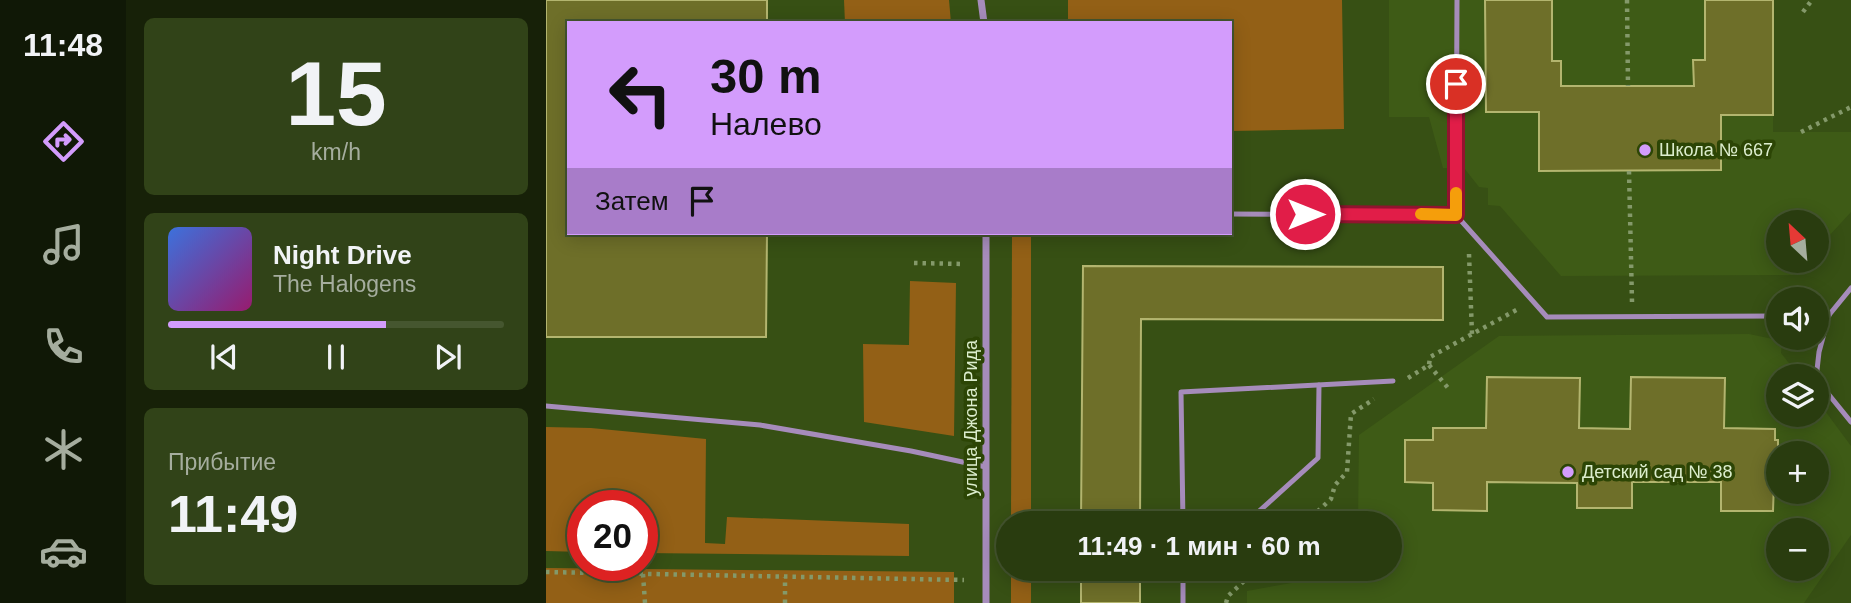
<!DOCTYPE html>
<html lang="ru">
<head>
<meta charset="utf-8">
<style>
  :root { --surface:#293c0f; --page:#314318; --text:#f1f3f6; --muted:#a5ad9e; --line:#45562f; --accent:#d39cfc }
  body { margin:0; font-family:Arial,sans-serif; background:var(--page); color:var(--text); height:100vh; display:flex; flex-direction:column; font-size:26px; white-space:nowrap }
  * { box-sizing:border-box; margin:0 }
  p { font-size:23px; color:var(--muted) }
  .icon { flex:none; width:38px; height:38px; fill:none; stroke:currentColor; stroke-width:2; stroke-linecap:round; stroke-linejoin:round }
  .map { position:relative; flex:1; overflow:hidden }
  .side { display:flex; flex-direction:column; gap:18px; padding:18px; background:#172108; width:420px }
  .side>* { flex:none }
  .top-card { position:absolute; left:21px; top:21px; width:665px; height:214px; border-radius:0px; box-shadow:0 4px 18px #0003,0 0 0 2px var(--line); background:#d39cfc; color:#111; overflow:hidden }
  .needle { width:46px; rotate:334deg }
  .tools { position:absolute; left:1220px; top:210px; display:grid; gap:14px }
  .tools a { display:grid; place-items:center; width:63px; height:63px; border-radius:50%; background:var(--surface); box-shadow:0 4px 18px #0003,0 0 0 2px var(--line); font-size:35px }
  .speed { position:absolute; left:21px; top:490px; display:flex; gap:14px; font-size:35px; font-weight:700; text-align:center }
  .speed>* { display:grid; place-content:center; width:91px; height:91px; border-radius:50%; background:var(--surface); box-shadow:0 4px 18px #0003,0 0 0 2px var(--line); line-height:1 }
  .speed .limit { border:10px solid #d22; background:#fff; color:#111 }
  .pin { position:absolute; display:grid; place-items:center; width:60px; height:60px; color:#fff; margin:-30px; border:4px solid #fff; border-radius:50%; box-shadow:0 2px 7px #0007 }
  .me { position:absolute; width:77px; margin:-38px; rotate:90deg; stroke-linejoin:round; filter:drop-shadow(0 0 5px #0008) }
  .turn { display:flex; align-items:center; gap:24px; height:147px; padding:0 28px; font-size:32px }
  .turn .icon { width:91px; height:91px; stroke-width:2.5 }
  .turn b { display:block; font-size:49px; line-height:60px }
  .then { display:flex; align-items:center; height:66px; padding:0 28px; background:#0003; gap:14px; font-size:26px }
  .big { font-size:52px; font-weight:700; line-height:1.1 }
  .side .tile { flex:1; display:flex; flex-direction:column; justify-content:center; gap:10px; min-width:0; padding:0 24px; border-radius:10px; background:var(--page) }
  .side .dial { align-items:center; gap:0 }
  .dial b { font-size:91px; line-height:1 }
  .song { display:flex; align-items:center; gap:21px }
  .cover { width:84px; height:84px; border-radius:10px; background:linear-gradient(135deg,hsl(220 70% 55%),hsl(320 70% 35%)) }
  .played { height:7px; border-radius:4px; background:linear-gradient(90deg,var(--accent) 65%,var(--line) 65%) }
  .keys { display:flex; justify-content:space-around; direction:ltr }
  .trip { position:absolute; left:450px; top:511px; width:406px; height:70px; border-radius:35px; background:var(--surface); box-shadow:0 4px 18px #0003,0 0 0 2px var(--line); font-weight:700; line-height:70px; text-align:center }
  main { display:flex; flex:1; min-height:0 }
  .tabs { display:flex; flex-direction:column; width:126px; justify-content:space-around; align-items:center; background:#101806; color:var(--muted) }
  .tabs .icon { width:49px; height:49px }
  .tabs .active { color:var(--accent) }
  .tabs b { font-size:32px; color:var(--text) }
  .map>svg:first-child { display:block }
  .built { fill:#3e5b16; fill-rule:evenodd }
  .green { fill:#936016 }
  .building { fill:#6e6f29; stroke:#b3b56f; stroke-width:2 }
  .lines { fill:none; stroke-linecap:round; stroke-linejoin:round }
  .path { stroke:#84996a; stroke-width:4.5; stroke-dasharray:3.5 5; stroke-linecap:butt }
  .service { stroke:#a68cbb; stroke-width:5 }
  .minor { stroke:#a68cbb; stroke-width:7 }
  .route-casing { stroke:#92132f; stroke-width:18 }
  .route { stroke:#e11d48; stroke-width:12 }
  .slow { stroke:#f59e0b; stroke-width:12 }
  .poi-dot { fill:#d39cfc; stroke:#2c4505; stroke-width:2.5 }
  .labels { text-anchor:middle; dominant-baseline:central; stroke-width:7; stroke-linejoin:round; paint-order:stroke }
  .poi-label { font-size:18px; fill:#dcedcd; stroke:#2c4505; text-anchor:start }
  .street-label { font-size:18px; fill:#dcedcd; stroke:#2c4505 }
</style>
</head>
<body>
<main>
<nav class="tabs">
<b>11:48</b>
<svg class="icon active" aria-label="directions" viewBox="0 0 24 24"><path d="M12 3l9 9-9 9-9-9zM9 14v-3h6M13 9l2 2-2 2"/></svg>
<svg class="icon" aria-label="music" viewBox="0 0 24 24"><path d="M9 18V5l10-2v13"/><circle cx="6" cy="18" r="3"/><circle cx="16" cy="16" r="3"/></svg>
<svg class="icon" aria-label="phone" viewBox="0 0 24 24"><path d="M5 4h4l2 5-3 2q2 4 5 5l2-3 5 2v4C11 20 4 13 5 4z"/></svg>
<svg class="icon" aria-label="climate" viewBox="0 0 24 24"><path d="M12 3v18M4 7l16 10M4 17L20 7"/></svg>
<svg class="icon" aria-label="car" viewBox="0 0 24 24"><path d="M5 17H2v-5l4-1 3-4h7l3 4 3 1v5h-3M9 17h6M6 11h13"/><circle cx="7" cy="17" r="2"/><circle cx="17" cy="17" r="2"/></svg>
</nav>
<section class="side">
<div class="tile dial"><b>15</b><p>km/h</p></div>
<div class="tile">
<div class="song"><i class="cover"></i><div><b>Night Drive</b><p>The Halogens</p></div></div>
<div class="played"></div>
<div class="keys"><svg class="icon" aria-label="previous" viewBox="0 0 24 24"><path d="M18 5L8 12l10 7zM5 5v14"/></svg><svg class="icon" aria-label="pause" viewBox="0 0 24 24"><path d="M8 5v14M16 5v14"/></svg><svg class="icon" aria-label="next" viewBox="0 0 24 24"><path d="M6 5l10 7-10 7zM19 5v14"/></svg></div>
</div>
<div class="tile"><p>Прибытие</p><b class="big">11:49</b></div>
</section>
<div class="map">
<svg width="1305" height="603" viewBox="0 0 1305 603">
  <rect width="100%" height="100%" fill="#375014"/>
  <g class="built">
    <polygon points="843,0 1227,0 1227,132 1305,132 1305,212 1271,249 1270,222 1232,222 1232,261 1260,261 1247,275 1015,276 954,206 942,205 942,188 933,187 918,168 897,168 883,117 843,117"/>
    <path d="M 1203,334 L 1236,341 L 1235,353 L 1253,376 L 1232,376 L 1232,415 L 1270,415 L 1271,400 L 1305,446 L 1305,535 L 1258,603 L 701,603 L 701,591 L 751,582 L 768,569 L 844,569 L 844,523 L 812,523 L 813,435 L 953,336 ZM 1232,453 L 1270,453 L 1270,492 L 1232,492 ZM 1232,530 L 1270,530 L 1270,569 L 1232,569 Z"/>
  </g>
  <g class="green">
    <polygon points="298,0 403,0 405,23 299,23"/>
    <polygon points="522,0 796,0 798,129 684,131 684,23 522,23"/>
    <polygon points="473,233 485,233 485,523 465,523 466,236"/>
    <polygon points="364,281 410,283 408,436 318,422 317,344 363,345"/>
    <polygon points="0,427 45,428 160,439 159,543 179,544 181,517 363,524 363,556 96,553 96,506 37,506 37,552 0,551"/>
    <polygon points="0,568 408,572 408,603 0,603"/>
    <rect x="465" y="569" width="20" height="34"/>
  </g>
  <g class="building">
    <polygon points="0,0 221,0 221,23 23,23 23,233 221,233 220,337 0,337"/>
    <polygon points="939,0 1006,0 1006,61 1015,61 1015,86 1148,86 1147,60 1159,60 1159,0 1227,0 1227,115 1175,115 1175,170 993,171 993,112 940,112"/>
    <polygon points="537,266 897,267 897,320 595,319 594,523 535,523"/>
    <polygon points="941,377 1034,378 1033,428 1084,429 1085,377 1179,378 1178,428 1229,429 1229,440 1232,440 1232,482 1228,482 1227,511 1175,511 1175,482 1086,482 1086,508 1031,508 1031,483 941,482 941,511 887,510 887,483 859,482 859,440 887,440 887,428 940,428"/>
    <rect x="535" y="569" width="59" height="34"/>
  </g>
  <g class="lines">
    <g class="path">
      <polyline points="1081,0 1082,86"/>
      <polyline points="1257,12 1266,0"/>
      <polyline points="1255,132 1305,107"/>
      <polyline points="1083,171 1086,302"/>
      <polyline points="923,254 926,334"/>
      <polyline points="368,263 418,264"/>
      <polyline points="883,365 902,388"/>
      <polyline points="862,378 883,365 884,357 974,308"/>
      <polyline points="759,523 785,499 789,485 801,472 805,414 828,399"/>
      <polyline points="0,572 418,580"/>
      <polyline points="97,574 99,603"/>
      <polyline points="239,603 239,577"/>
      <polyline points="680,603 682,596 711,569"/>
    </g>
    <g class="service">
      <polyline points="684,214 910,215 1001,317 1232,316"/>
      <polyline points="910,215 911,0"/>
      <polyline points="1305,288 1283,315 1273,352 1271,370 1275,385 1305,422"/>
      <polyline points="1270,316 1283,315"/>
      <polyline points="0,406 214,425 365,451 440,467"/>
      <polyline points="637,523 635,392 847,381"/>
      <polyline points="700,523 772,458 773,385"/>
      <polyline points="637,603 637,569"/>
    </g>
    <g class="minor">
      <polyline points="435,0 438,23"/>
      <polyline points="440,233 440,603"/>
    </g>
  </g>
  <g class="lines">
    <defs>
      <polyline id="route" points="759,214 910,215 910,84"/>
    </defs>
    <use href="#route" class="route-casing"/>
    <use href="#route" class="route"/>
    <polyline class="slow" points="875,214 910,215 910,193"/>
  </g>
  <g class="poi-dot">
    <circle cx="1099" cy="150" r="7"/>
    <circle cx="1022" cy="472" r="7"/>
  </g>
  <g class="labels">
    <g class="poi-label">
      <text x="1113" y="150">Школа № 667</text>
      <text x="1036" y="472">Детский сад № 38</text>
    </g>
    <g class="street-label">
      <text transform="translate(425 418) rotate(-90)">улица Джона Рида</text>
    </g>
  </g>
</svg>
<div class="tools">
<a><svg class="needle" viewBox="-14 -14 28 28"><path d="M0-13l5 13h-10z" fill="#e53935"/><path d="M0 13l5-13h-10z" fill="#a5ad9e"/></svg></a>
<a><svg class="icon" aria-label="sound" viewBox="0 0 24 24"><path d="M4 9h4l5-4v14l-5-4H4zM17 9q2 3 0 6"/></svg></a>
<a><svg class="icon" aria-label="layers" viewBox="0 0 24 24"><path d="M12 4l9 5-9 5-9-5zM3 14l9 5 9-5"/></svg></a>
<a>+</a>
<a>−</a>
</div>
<div class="speed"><div class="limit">20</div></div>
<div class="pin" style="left:910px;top:84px;background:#d93025"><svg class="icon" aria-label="arrive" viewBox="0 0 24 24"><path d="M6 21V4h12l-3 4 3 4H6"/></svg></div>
<svg class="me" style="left:759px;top:214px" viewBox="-20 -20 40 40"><circle r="17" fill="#e11d48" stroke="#fff" stroke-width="3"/><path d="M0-11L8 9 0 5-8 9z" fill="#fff"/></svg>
<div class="trip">11:49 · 1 мин · 60 m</div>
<div class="top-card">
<div class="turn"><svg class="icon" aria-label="left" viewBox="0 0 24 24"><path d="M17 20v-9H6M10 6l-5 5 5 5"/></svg><div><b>30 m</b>Налево</div></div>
<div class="then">Затем<svg class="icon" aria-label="arrive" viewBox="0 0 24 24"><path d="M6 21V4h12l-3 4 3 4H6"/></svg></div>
</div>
</div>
</main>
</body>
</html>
